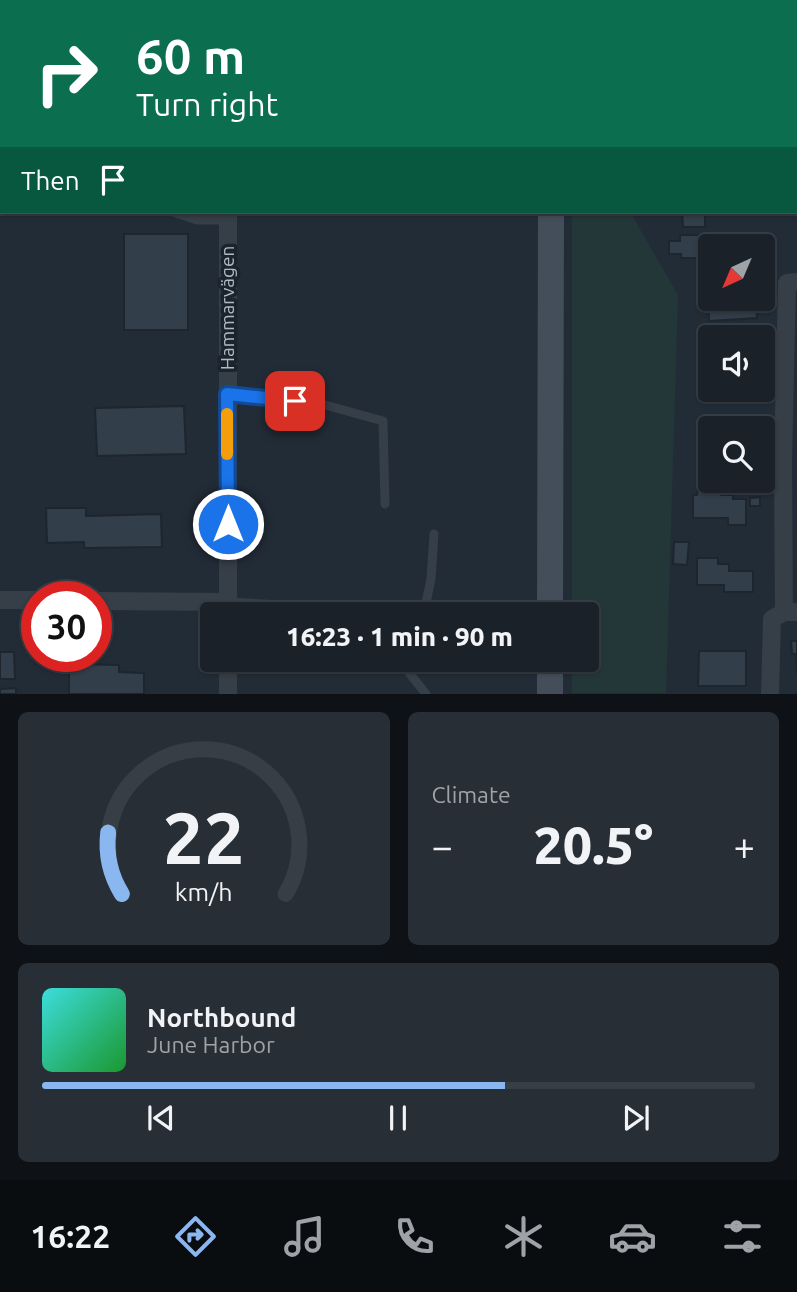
<!DOCTYPE html>
<html lang="en">
<head>
<meta charset="utf-8">
<style>
  :root { --surface:#1a2129; --page:#272e35; --text:#f1f3f6; --muted:#9fa3a8; --line:#383e46; --accent:#8ab7ef }
  body { margin:0; font-family:Ubuntu,sans-serif; background:var(--page); color:var(--text); height:100vh; display:flex; flex-direction:column; font-size:26px; white-space:nowrap }
  * { box-sizing:border-box; margin:0 }
  p { font-size:23px; color:var(--muted) }
  .icon { flex:none; width:38px; height:38px; fill:none; stroke:currentColor; stroke-width:2; stroke-linecap:round; stroke-linejoin:round }
  .map { position:relative; height:694px; overflow:hidden }
  .sheet { display:flex; flex-direction:column; gap:18px; padding:18px; background:#0e1217; flex:1 }
  .sheet>* { flex:none }
  .banner { position:absolute; left:0px; top:0px; width:798px; height:214px; box-shadow:0 2px 5px #0004,0 0 0 2px var(--line); background:#0b6e4f; color:#fff; overflow:hidden }
  .needle { width:46px; rotate:224deg }
  .controls { position:absolute; left:698px; top:234px; display:grid; gap:14px }
  .controls a { display:grid; place-items:center; width:77px; height:77px; border-radius:7px; background:var(--surface); box-shadow:0 2px 5px #0004,0 0 0 2px var(--line); font-size:35px }
  .speed { position:absolute; left:21px; top:581px; display:flex; gap:14px; font-size:35px; font-weight:700; text-align:center }
  .speed>* { display:grid; place-content:center; width:91px; height:91px; border-radius:50%; background:var(--surface); box-shadow:0 2px 5px #0004,0 0 0 2px var(--line); line-height:1 }
  .speed .limit { border:10px solid #d22; background:#fff; color:#111 }
  .pin { position:absolute; display:grid; place-items:center; width:60px; height:60px; color:#fff; margin:-30px; border-radius:14px; box-shadow:0 4px 10px #0006 }
  .me { position:absolute; width:77px; margin:-38px; rotate:0deg; stroke-linejoin:round; filter:drop-shadow(0 0 5px #0008) }
  .turn { display:flex; align-items:center; gap:24px; height:147px; padding:0 21px; font-size:32px }
  .turn .icon { width:91px; height:91px; stroke-width:2.5 }
  .turn b { display:block; font-size:49px; line-height:60px }
  .then { display:flex; align-items:center; height:66px; padding:0 21px; background:#0003; gap:14px; font-size:26px }
  .big { font-size:52px; font-weight:800; line-height:1.1 }
  .sheet .card { flex:1; display:flex; flex-direction:column; justify-content:center; gap:10px; min-width:0; padding:0 24px; border-radius:10px; background:var(--page) }
  .sheet .dial { align-items:center; gap:0 }
  .dial svg { height:182px; overflow:visible; fill:none; stroke:var(--line); stroke-width:7; stroke-linecap:round; text-anchor:middle }
  .dial text { fill:var(--text); stroke:none }
  .song { display:flex; align-items:center; gap:21px }
  .cover { width:84px; height:84px; border-radius:10px; background:linear-gradient(135deg,hsl(180 70% 55%),hsl(130 70% 35%)) }
  .played { height:7px; border-radius:4px; background:linear-gradient(90deg,var(--accent) 65%,var(--line) 65%) }
  .keys { display:flex; justify-content:space-around; direction:ltr }
  .heat { display:flex; justify-content:space-between; align-items:center; font-size:38px; direction:ltr }
  .sheet .tiles { flex:1; display:grid; gap:18px; grid-template-columns:1fr 1fr }
  .card:last-child { grid-column:span 2 }
  .trip { position:absolute; left:200px; top:602px; width:399px; height:70px; border-radius:7px; background:var(--surface); box-shadow:0 2px 5px #0004,0 0 0 2px var(--line); font-weight:800; line-height:70px; text-align:center }
  .dock { display:flex; height:112px; justify-content:space-around; align-items:center; background:#0a0d10; color:var(--muted) }
  .dock .icon { width:49px; height:49px }
  .dock .selected { color:var(--accent) }
  .dock b { font-size:32px; color:var(--text) }
  .map>svg:first-child { display:block }
  .green { fill:#243738 }
  .building { fill:#323e4a; stroke:#1d252e; stroke-width:2 }
  .lines { fill:none; stroke-linecap:round; stroke-linejoin:round }
  .path { stroke:#3d5050; stroke-width:2.5; stroke-dasharray:5 5; stroke-linecap:butt }
  .lane { stroke:#363e47; stroke-width:9 }
  .street { stroke:#363e47; stroke-width:18 }
  .secondary { stroke:#444e5a; stroke-width:26 }
  .route-casing { stroke:#114b97; stroke-width:18 }
  .route { stroke:#1a73e8; stroke-width:12 }
  .slow { stroke:#f59e0b; stroke-width:12 }
  .labels { text-anchor:middle; dominant-baseline:central; stroke-width:7; stroke-linejoin:round; paint-order:stroke }
  .street-label { font-size:19px; fill:#b1b9c4; stroke:#1b232c }
</style>
</head>
<body>
<div class="map">
<svg width="797" height="694" viewBox="0 0 797 694">
  <rect width="100%" height="100%" fill="#222c37"/>
  <g class="green">
    <polygon points="0,0 86,0 2,2 0,82"/>
    <polygon points="245,0 496,0 495,2"/>
    <polygon points="572,212 630,212 678,295 666,693 572,693 572,660 586,660 586,614 572,614"/>
  </g>
  <g class="building">
    <polygon points="682,212 705,212 705,227 683,227"/>
    <rect x="124" y="234" width="64" height="96"/>
    <polygon points="680,235 709,235 709,258 681,258 681,254 669,254 669,241 680,241"/>
    <polygon points="708,293 710,293 710,299 755,299 757,318 709,321"/>
    <rect x="704" y="370" width="6" height="20"/>
    <polygon points="184,406 186,454 97,456 95,408"/>
    <polygon points="732,417 732,424 748,424 749,429 710,429 710,441 698,441 698,418"/>
    <polygon points="698,489 721,490 721,495 733,495 733,499 746,499 746,525 728,525 728,518 693,518 693,495 697,495"/>
    <polygon points="760,497 760,506 750,506 750,498"/>
    <polygon points="46,508 86,508 86,516 161,514 162,547 84,548 84,542 47,543"/>
    <polygon points="674,542 689,542 687,565 673,564"/>
    <polygon points="697,558 718,558 718,564 729,564 729,571 753,571 753,592 724,592 724,585 697,585"/>
    <polygon points="791,641 797,641 797,674 796,654 792,654"/>
    <polygon points="699,651 746,651 746,686 698,686"/>
    <polygon points="0,652 14,652 15,679 0,679"/>
    <polygon points="69,664 119,665 119,672 144,673 144,694 69,694"/>
    <polygon points="16,688 16,694 0,694 0,689"/>
  </g>
  <g class="lines">
    <g class="path">
      <polyline points="425,0 428,2"/>
      <polyline points="288,2 289,0"/>
      <polyline points="796,34 797,34"/>
    </g>
    <g class="lane">
      <polyline points="0,94 2,94"/>
      <polyline points="173,212 197,220 228,220"/>
      <polyline points="227,394 318,403 383,421 385,504"/>
      <polyline points="228,602 413,612 426,603 431,579 434,534"/>
      <polyline points="399,660 426,694"/>
    </g>
    <g class="street">
      <polyline points="228,0 228,2"/>
      <polyline points="0,600 37,600"/>
      <polyline points="96,601 228,602"/>
      <polyline points="784,612 783,462 787,283 797,282"/>
      <polyline points="228,614 228,212"/>
      <polyline points="228,660 228,694"/>
      <polyline points="770,694 772,619 784,612 797,612"/>
    </g>
    <g class="secondary">
      <polyline points="558,2 558,0"/>
      <polyline points="550,614 551,212"/>
      <polyline points="550,694 550,660"/>
    </g>
  </g>
  <g class="lines">
    <defs>
      <polyline id="route" points="228,524 227,394 295,401"/>
    </defs>
    <use href="#route" class="route-casing"/>
    <use href="#route" class="route"/>
    <polyline class="slow" points="227,414 227,454"/>
  </g>
  <g class="labels">
    <g class="street-label">
      <text transform="translate(227 308) rotate(-90)">Hammarvägen</text>
    </g>
  </g>
</svg>
<div class="controls">
<a><svg class="needle" viewBox="-14 -14 28 28"><path d="M0-13l5 13h-10z" fill="#e53935"/><path d="M0 13l5-13h-10z" fill="#9fa3a8"/></svg></a>
<a><svg class="icon" aria-label="sound" viewBox="0 0 24 24"><path d="M4 9h4l5-4v14l-5-4H4zM17 9q2 3 0 6"/></svg></a>
<a><svg class="icon" aria-label="search" viewBox="0 0 24 24"><circle cx="10" cy="10" r="6"/><path d="M15 15l6 6"/></svg></a>
</div>
<div class="speed"><div class="limit">30</div></div>
<div class="pin" style="left:295px;top:401px;background:#d93025"><svg class="icon" aria-label="arrive" viewBox="0 0 24 24"><path d="M6 21V4h12l-3 4 3 4H6"/></svg></div>
<svg class="me" style="left:228px;top:524px" viewBox="-20 -20 40 40"><circle r="17" fill="#1a73e8" stroke="#fff" stroke-width="3"/><path d="M0-11L8 9 0 5-8 9z" fill="#fff"/></svg>
<div class="trip">16:23 · 1 min · 90 m</div>
<div class="banner">
<div class="turn"><svg class="icon" aria-label="right" viewBox="0 0 24 24"><path d="M7 20v-9h11M14 6l5 5-5 5"/></svg><div><b>60 m</b>Turn right</div></div>
<div class="then">Then<svg class="icon" aria-label="arrive" viewBox="0 0 24 24"><path d="M6 21V4h12l-3 4 3 4H6"/></svg></div>
</div>
</div>
<section class="sheet">
<div class="tiles">
<div class="card dial"><svg viewBox="0 0 100 80">
<path d="M14 69A42 42 0 1 1 86 69"/>
<path d="M14 69A42 42 0 0 1 8 42" stroke="#8ab7ef"/>
<text x="50" y="56" font-size="32" font-weight="700">22</text>
<text x="50" y="72" font-size="11">km/h</text>
</svg></div>
<div class="card"><p>Climate</p>
<div class="heat"><a>−</a><b class="big">20.5°</b><a>+</a></div>
</div>
<div class="card">
<div class="song"><i class="cover"></i><div><b>Northbound</b><p>June Harbor</p></div></div>
<div class="played"></div>
<div class="keys"><svg class="icon" aria-label="previous" viewBox="0 0 24 24"><path d="M18 5L8 12l10 7zM5 5v14"/></svg><svg class="icon" aria-label="pause" viewBox="0 0 24 24"><path d="M8 5v14M16 5v14"/></svg><svg class="icon" aria-label="next" viewBox="0 0 24 24"><path d="M6 5l10 7-10 7zM19 5v14"/></svg></div>
</div>
</div>
</section>
<nav class="dock">
<b>16:22</b>
<svg class="icon selected" aria-label="directions" viewBox="0 0 24 24"><path d="M12 3l9 9-9 9-9-9zM9 14v-3h6M13 9l2 2-2 2"/></svg>
<svg class="icon" aria-label="music" viewBox="0 0 24 24"><path d="M9 18V5l10-2v13"/><circle cx="6" cy="18" r="3"/><circle cx="16" cy="16" r="3"/></svg>
<svg class="icon" aria-label="phone" viewBox="0 0 24 24"><path d="M5 4h4l2 5-3 2q2 4 5 5l2-3 5 2v4C11 20 4 13 5 4z"/></svg>
<svg class="icon" aria-label="climate" viewBox="0 0 24 24"><path d="M12 3v18M4 7l16 10M4 17L20 7"/></svg>
<svg class="icon" aria-label="car" viewBox="0 0 24 24"><path d="M5 17H2v-5l4-1 3-4h7l3 4 3 1v5h-3M9 17h6M6 11h13"/><circle cx="7" cy="17" r="2"/><circle cx="17" cy="17" r="2"/></svg>
<svg class="icon" aria-label="filters" viewBox="0 0 24 24"><path d="M4 7h16M4 17h16"/><circle cx="9" cy="7" r="2"/><circle cx="15" cy="17" r="2"/></svg>
</nav>
</body>
</html>
